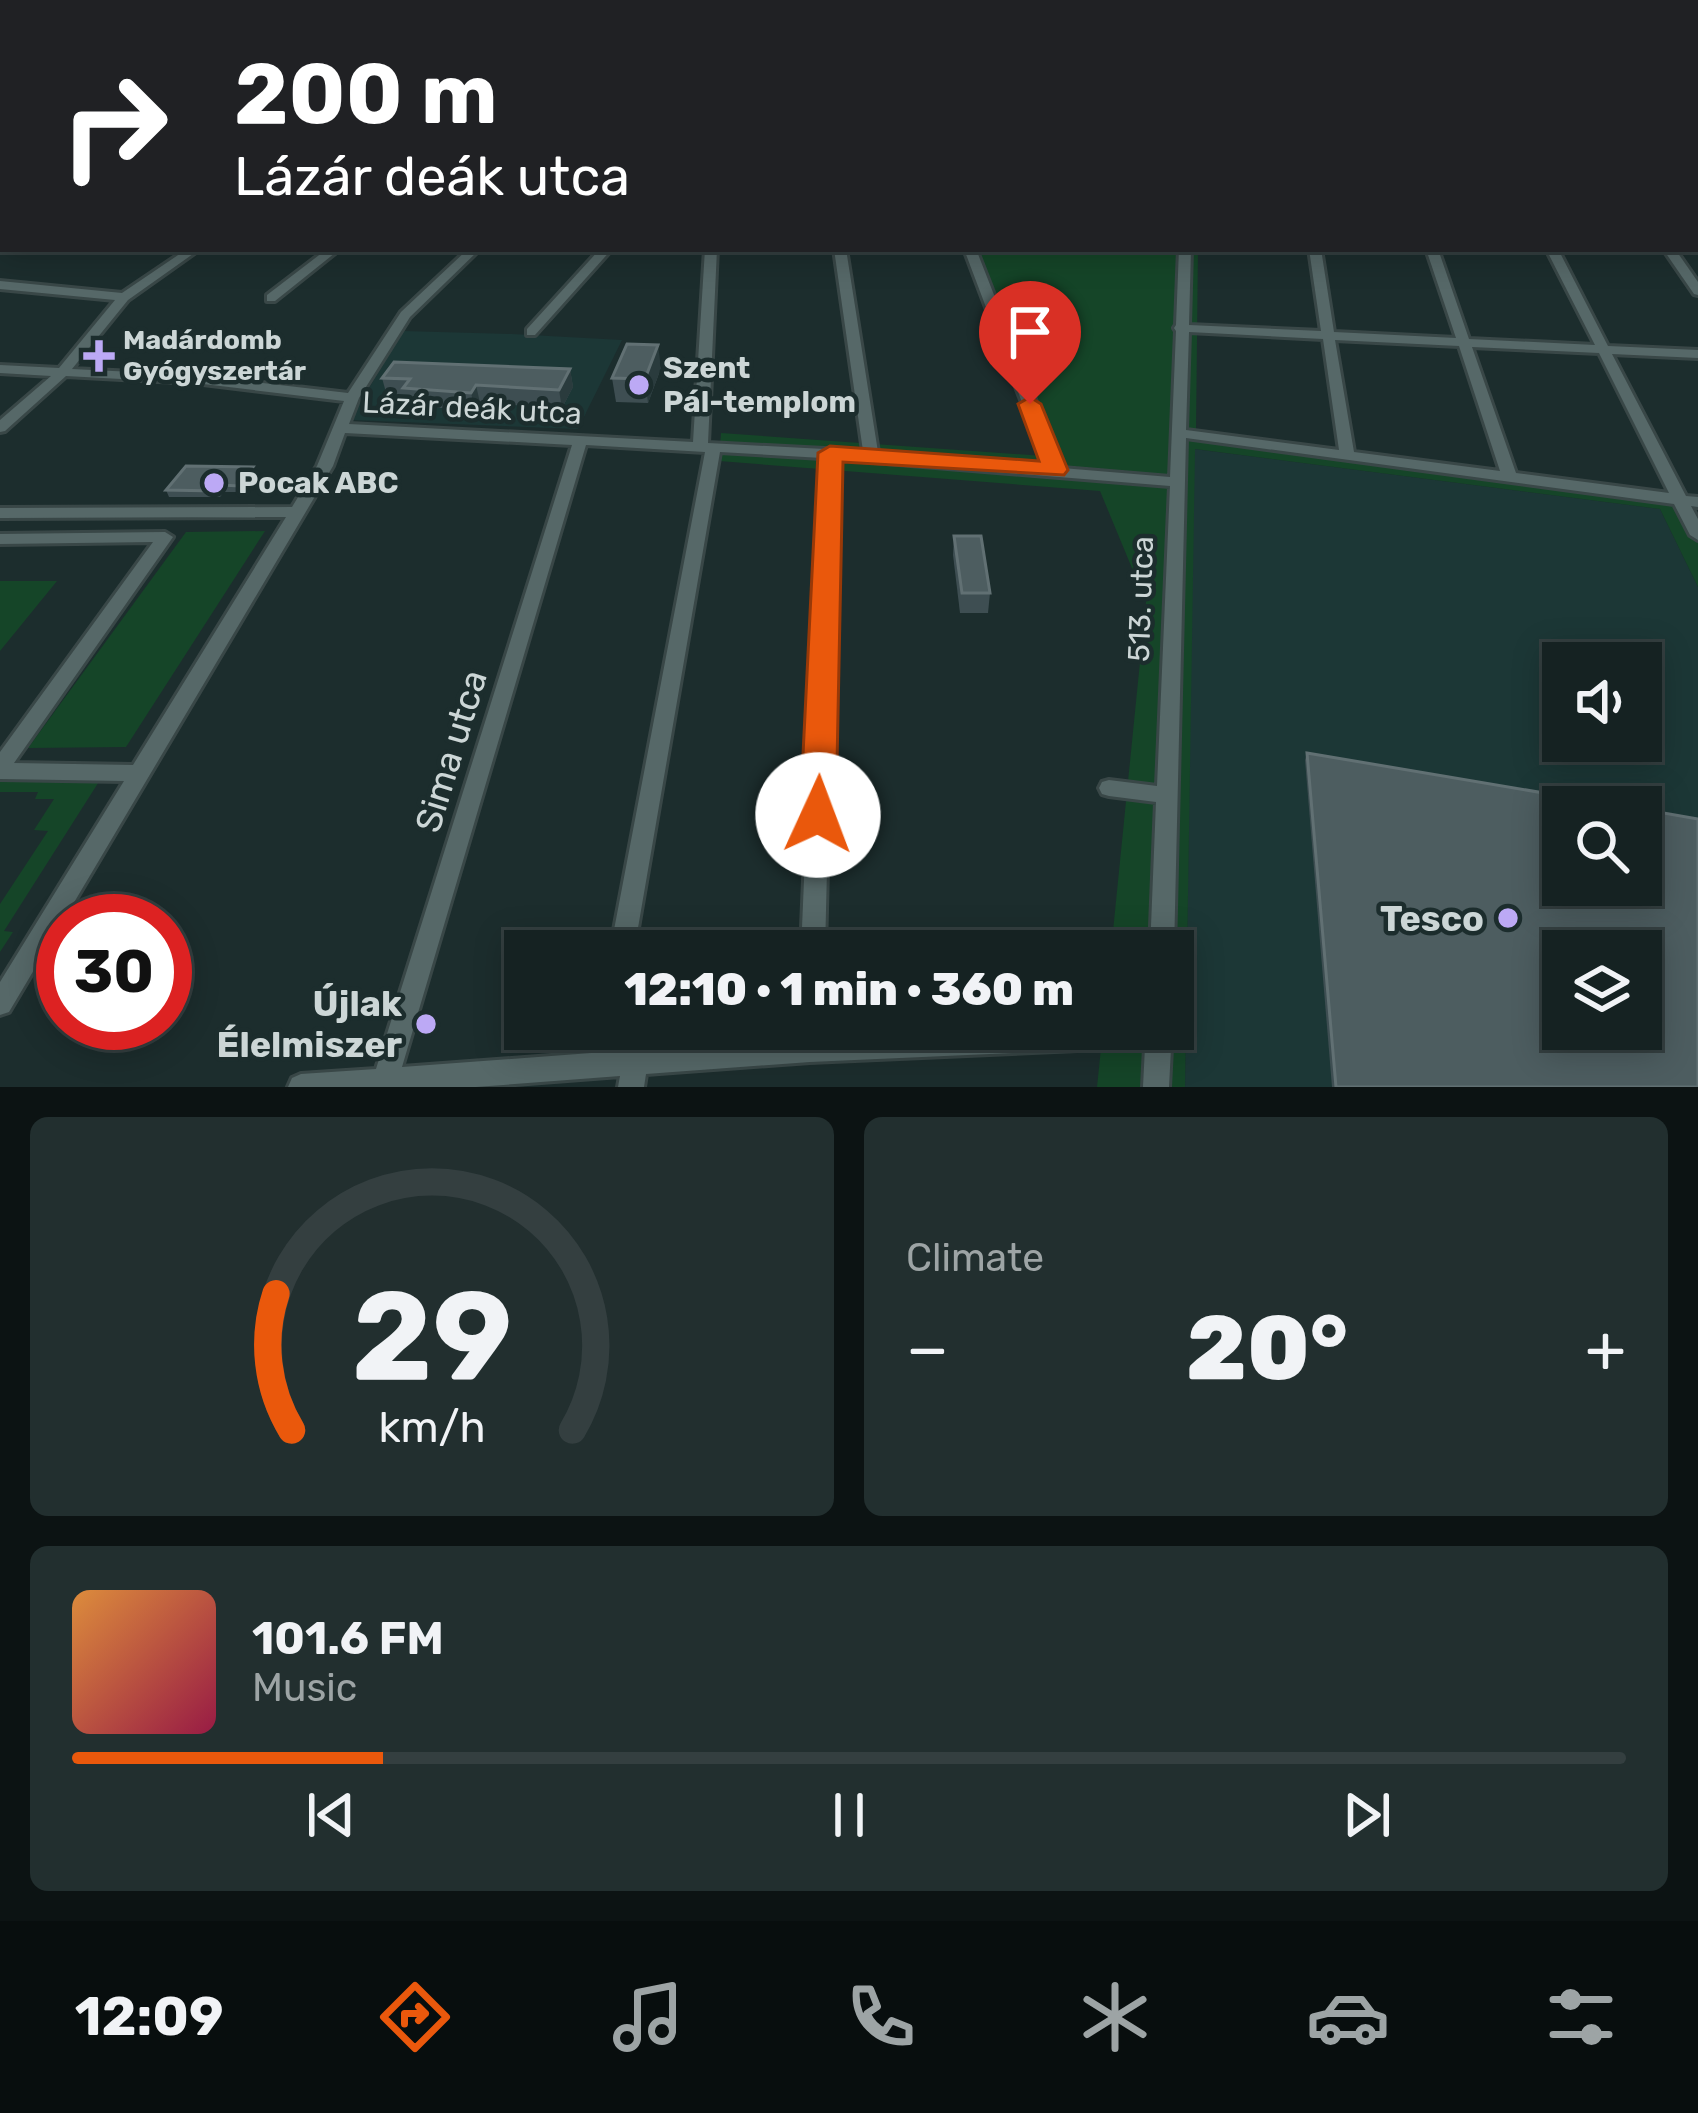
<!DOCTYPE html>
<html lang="en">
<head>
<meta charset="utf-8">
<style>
  :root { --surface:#152222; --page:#222f2f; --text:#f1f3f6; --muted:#9da4a5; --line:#343f40; --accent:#ea580c }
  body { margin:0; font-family:Rubik,sans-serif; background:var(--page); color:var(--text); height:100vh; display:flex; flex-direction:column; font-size:45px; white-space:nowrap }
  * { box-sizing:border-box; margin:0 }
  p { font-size:39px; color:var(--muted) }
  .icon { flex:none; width:66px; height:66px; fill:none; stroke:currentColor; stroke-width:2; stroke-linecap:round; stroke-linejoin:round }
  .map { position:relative; height:1087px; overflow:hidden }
  .drawer { display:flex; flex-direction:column; gap:30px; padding:30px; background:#0c1313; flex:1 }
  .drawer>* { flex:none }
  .guide { position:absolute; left:0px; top:0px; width:1698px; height:252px; box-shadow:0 6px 30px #0003,0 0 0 3px var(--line); background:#202124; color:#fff; overflow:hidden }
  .tools { position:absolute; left:1542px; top:642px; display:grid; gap:24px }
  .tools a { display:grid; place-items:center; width:120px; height:120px; border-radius:0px; background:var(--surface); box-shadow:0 6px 30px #0003,0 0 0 3px var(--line); font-size:60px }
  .speed { position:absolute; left:36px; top:894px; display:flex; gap:24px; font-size:60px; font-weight:700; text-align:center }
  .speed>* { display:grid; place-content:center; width:156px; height:156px; border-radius:50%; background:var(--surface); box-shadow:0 6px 30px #0003,0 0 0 3px var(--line); line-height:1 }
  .speed .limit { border:18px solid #d22; background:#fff; color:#111 }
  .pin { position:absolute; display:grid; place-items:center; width:102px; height:102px; color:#fff; margin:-123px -51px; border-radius:50% 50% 50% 0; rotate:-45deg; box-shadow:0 0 12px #0007 }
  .pin .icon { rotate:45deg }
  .me { position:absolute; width:132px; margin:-66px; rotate:2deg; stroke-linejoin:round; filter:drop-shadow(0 0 9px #0008) }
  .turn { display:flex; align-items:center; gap:42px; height:252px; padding:0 36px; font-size:54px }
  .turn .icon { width:156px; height:156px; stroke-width:2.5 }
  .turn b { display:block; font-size:84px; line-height:102px }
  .big { font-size:90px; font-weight:800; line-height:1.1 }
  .drawer .card { flex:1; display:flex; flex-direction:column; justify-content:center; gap:18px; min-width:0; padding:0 42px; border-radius:18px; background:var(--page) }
  .drawer .dial { align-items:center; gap:0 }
  .dial svg { height:312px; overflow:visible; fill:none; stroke:var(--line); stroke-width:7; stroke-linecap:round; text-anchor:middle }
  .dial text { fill:var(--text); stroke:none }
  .song { display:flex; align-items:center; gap:36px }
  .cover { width:144px; height:144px; border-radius:18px; background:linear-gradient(135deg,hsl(30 70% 55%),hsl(340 70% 35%)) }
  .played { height:12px; border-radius:6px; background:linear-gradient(90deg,var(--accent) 20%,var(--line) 20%) }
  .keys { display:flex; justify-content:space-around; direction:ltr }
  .heat { display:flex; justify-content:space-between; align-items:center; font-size:66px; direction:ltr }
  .drawer .tiles { flex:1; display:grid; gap:30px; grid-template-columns:1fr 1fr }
  .card:last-child { grid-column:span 2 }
  .trip { position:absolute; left:504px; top:930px; width:690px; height:120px; border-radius:0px; background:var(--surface); box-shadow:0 6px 30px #0003,0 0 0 3px var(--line); font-weight:800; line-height:120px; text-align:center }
  .dock { display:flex; height:192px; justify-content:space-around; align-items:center; background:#080e0e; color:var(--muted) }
  .dock .icon { width:84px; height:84px }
  .dock .selected { color:var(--accent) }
  .dock b { font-size:54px; color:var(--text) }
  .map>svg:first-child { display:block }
  .built { fill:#1c3736; fill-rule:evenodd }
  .green { fill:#154528 }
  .forest { fill:#1d6038 }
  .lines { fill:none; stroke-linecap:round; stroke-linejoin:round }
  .minor-casing { stroke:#394747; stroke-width:6 }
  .tertiary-casing { stroke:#394747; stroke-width:6 }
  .minor { fill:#566868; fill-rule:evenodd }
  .tertiary { fill:#566868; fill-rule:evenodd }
  .rail-casing { stroke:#879494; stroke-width:4.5 }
  .rail { stroke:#1c2d2d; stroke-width:3; stroke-dasharray:6; stroke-linecap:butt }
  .wall { fill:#3e4e52 }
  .shaded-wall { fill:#2a3b3d }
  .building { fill:#4d5d60; stroke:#617073; stroke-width:3; fill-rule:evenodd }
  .route { fill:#ea580c; stroke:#983908; stroke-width:3 }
  .poi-dot { fill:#bca9f5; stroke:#1c2d2d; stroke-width:4.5 }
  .labels { text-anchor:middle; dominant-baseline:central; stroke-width:9; stroke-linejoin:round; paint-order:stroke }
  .far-poi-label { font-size:27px; font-weight:bold; fill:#ccd6d6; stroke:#1c2d2d; text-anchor:start }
  .poi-label { font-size:30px; font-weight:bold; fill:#ccd6d6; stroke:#1c2d2d; text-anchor:start }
  .street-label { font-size:30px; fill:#ccd6d6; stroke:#1c2d2d }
  .near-street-label { font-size:36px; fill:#ccd6d6; stroke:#1c2d2d }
  .near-poi-label { font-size:36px; font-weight:bold; fill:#ccd6d6; stroke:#1c2d2d; text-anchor:end }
</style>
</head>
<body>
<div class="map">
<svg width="1698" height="1087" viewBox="0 0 1698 1087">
  <rect width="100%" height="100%" fill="#1c2d2d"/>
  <g class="built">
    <polygon points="403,331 512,334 622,340 578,429 350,420"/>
    <path d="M 1194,449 L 1660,509 L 1698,587 L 1698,1087 L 1185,1087 ZM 1563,663 L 1641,663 L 1641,741 L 1563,741 ZM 1563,807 L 1641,807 L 1641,885 L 1563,885 ZM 1563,951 L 1641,951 L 1641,1029 L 1563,1029 Z"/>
  </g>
  <g class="green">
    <polygon points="977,249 1198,249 1196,431 1686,493 1698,515 1698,587 1660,509 1195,449 1185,1087 1097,1087 1103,1029 1173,1029 1173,951 1111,951 1146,602 1100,491 719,461 721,433 1058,457"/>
    <polygon points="265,531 126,747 28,748 186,532"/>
    <polygon points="0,581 57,581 0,651"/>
    <polygon points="100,780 4,931 13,932 0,952 0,904 48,831 34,830 54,799 35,799 38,792 0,792 0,781"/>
  </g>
  <polygon class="forest" points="1191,0 1698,0 1698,77 1695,3"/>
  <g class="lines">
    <defs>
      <g id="minor">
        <polygon points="844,0 851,0 849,3 842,3"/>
        <polygon points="927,0 933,0 931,3 925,3"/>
        <polygon points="1013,0 1019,0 1018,3 1012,3"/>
        <polygon points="1095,0 1101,0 1100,3 1094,3"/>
        <rect x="1181" y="0" width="6" height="3"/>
        <polygon points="3,32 3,37 0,38 0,33"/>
        <rect x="0" y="66" width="3" height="5"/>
        <rect x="1695" y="102" width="3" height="6"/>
        <polygon points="3,105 3,111 0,112 0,106"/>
        <rect x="0" y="126" width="3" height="6"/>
        <polygon points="1695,144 1698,145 1698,152 1695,151"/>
        <polygon points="3,151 3,158 0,159 0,152"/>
        <polygon points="1695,163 1698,164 1698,170 1695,169"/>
        <polygon points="1695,200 1698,201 1698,207 1695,206"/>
        <polygon points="3,209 3,215 0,216 0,210"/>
        <polygon points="1695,243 1698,243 1698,250 1693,249"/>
        <path d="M 187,249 L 200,249 L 128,300 L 72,369 L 195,375 L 348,393 L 401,312 L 468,249 L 480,249 L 410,317 L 359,398 L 349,424 L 693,442 L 705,249 L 717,249 L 708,443 L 863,451 L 834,249 L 846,249 L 878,452 L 1046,466 L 964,249 L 976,249 L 1062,468 L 1170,477 L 1176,331 L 1174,328 L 1176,325 L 1179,249 L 1191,249 L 1189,325 L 1321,331 L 1309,249 L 1321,249 L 1334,332 L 1456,338 L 1426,249 L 1438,249 L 1469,339 L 1595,345 L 1546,249 L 1558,249 L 1608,346 L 1698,350 L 1698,358 L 1612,354 L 1686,496 L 1698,497 L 1698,507 L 1691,506 L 1698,519 L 1698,540 L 1690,535 L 1674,504 L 1186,438 L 1174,951 L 1150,951 L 1156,802 L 1109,796 L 1102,794 L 1099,788 L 1102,782 L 1109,780 L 1157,786 L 1170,486 L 837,459 L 825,951 L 801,951 L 822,458 L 720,452 L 634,951 L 610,951 L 705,452 L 586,445 L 402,1067 L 591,1053 L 595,1029 L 621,1029 L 617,1052 L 810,1038 L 1004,1029 L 1172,1029 L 1169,1087 L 1143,1087 L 1145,1047 L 810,1062 L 646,1074 L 644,1087 L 618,1087 L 620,1076 L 476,1087 L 288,1087 L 292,1078 L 301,1074 L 376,1069 L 572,445 L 345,433 L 333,466 L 9,1012 L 0,1015 L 0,982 L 124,781 L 0,779 L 0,752 L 153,542 L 0,544 L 0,534 L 165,532 L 173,537 L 14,763 L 133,765 L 286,517 L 0,518 L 0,508 L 292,507 L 317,466 L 344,401 L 195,383 L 66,376 L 5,431 L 0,432 L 0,420 L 51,376 L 0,373 L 0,365 L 59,368 L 115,300 L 0,289 L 0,281 L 122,293 ZM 1189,332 L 1323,339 L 1339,450 L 1186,430 ZM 1335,340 L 1459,346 L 1500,471 L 1354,452 ZM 1472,347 L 1599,353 L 1669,493 L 1516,473 Z"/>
        <polygon points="327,249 340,249 275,301 267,301 267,295"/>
        <polygon points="600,249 612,249 535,335 527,335 527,329"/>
        <polygon points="1663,249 1675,249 1698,282 1698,295 1694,294"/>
      </g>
      <g id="tertiary">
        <polygon points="0,0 19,0 0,5"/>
        <rect x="1695" y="64" width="3" height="6"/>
      </g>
    </defs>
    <use href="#minor" class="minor-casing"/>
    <use href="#tertiary" class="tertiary-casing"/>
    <use href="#minor" class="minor"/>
    <use href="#tertiary" class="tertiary"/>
    <defs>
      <polyline id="rail" points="263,0 320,3"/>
    </defs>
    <use href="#rail" class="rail-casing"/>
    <use href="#rail" class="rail"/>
  </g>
  <g class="wall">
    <polygon points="661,368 648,403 616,402 612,378"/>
    <polygon points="570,369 573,387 562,408 480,403 475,411 408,405 406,396 387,396 382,378"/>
    <polygon points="253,467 255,473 241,492 224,492 220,497 169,497 166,490"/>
    <polygon points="954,536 990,593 988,613 960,613 953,555"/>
    <polygon points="1307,753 1698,1087 1332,1087 1305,760"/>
  </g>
  <g class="shaded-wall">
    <polygon points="658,345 661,368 648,403 645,379"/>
    <polygon points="570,369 573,387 562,408 559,390"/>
    <polygon points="476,385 480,403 475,411 471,393"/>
    <polygon points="253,467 255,473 241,492 239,486"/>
  </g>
  <g class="building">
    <polygon points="627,344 658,345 645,379 612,378"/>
    <polygon points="394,362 570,369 559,390 476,385 471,393 403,388 410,379 382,378"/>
    <polygon points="186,466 253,467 239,486 222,485 217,491 166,490"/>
    <polygon points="954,536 981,536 990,593 962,593"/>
    <path d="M 1307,753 L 1627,807 L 1563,807 L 1563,885 L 1641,885 L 1641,809 L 1698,819 L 1698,1087 L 1336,1087 ZM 1563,951 L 1641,951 L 1641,1029 L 1563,1029 Z"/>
  </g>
  <polygon class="route" points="1030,397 1041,404 1068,470 1064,475 843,462 836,815 830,825 818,830 805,825 800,815 818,453 830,446 1039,461 1018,404"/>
  <g class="poi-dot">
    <path d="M93 338h12v12h12v12h-12v12h-12v-12h-12v-12h12z"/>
    <circle cx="639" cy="385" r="12"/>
    <circle cx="214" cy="483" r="12"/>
    <circle cx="1508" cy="918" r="12"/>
    <circle cx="426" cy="1024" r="12"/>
  </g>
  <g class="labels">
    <g class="far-poi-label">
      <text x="123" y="340">Madárdomb<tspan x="123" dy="31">Gyógyszertár</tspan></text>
    </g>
    <g class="poi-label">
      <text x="663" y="368">Szent<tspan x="663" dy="34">Pál-templom</tspan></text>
      <text x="238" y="483">Pocak ABC</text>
    </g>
    <g class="street-label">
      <text transform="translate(472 408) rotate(3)">Lázár deák utca</text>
      <text transform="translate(1141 599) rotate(-88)">513. utca</text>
    </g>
    <g class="near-street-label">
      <text transform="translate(451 751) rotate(-73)">Sima utca</text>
    </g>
    <g class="near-poi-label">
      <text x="1484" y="918">Tesco</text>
      <text x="402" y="1003">Újlak<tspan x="402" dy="41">Élelmiszer</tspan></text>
    </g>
  </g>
</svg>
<div class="tools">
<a><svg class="icon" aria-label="sound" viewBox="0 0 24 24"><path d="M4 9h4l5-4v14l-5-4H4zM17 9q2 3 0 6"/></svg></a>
<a><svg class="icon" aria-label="search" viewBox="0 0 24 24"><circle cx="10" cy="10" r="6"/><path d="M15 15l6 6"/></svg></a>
<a><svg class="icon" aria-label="layers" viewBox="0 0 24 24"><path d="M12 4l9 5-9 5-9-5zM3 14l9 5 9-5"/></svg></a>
</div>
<div class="speed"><div class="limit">30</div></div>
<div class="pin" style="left:1030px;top:404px;background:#d93025"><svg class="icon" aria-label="arrive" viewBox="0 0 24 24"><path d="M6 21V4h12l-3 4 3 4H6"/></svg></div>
<svg class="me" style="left:818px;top:815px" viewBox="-20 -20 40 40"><circle r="19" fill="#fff"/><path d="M0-13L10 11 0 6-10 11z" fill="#ea580c"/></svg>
<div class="trip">12:10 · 1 min · 360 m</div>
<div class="guide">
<div class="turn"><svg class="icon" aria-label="right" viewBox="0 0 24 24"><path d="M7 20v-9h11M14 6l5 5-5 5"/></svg><div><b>200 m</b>Lázár deák utca</div></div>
</div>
</div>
<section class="drawer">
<div class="tiles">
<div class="card dial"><svg viewBox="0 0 100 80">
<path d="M14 69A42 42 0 1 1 86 69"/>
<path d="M14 69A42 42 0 0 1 10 34" stroke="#ea580c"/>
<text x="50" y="56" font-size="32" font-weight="700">29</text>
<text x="50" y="72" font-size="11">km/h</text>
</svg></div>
<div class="card"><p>Climate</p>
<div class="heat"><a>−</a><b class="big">20°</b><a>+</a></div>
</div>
<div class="card">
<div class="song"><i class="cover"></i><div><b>101.6 FM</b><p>Music</p></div></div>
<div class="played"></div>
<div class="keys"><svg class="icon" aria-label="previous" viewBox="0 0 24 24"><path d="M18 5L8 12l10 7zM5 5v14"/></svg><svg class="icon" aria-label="pause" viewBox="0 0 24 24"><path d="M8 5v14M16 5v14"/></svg><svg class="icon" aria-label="next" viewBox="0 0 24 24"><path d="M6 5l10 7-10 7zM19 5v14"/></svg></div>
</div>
</div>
</section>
<nav class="dock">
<b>12:09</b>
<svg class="icon selected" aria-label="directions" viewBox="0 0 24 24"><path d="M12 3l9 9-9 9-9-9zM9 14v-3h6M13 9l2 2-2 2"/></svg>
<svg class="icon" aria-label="music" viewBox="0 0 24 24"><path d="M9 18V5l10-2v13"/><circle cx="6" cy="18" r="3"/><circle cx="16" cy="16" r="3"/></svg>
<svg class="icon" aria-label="phone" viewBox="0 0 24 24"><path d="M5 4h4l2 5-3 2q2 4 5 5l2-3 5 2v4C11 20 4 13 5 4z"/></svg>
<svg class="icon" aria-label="climate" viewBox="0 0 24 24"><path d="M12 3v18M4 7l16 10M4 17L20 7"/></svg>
<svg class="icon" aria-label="car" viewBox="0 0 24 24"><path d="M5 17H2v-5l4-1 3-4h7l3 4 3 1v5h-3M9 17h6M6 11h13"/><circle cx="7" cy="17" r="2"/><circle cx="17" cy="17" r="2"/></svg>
<svg class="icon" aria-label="filters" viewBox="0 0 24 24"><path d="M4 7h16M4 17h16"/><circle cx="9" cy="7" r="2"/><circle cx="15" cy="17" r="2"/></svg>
</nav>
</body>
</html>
